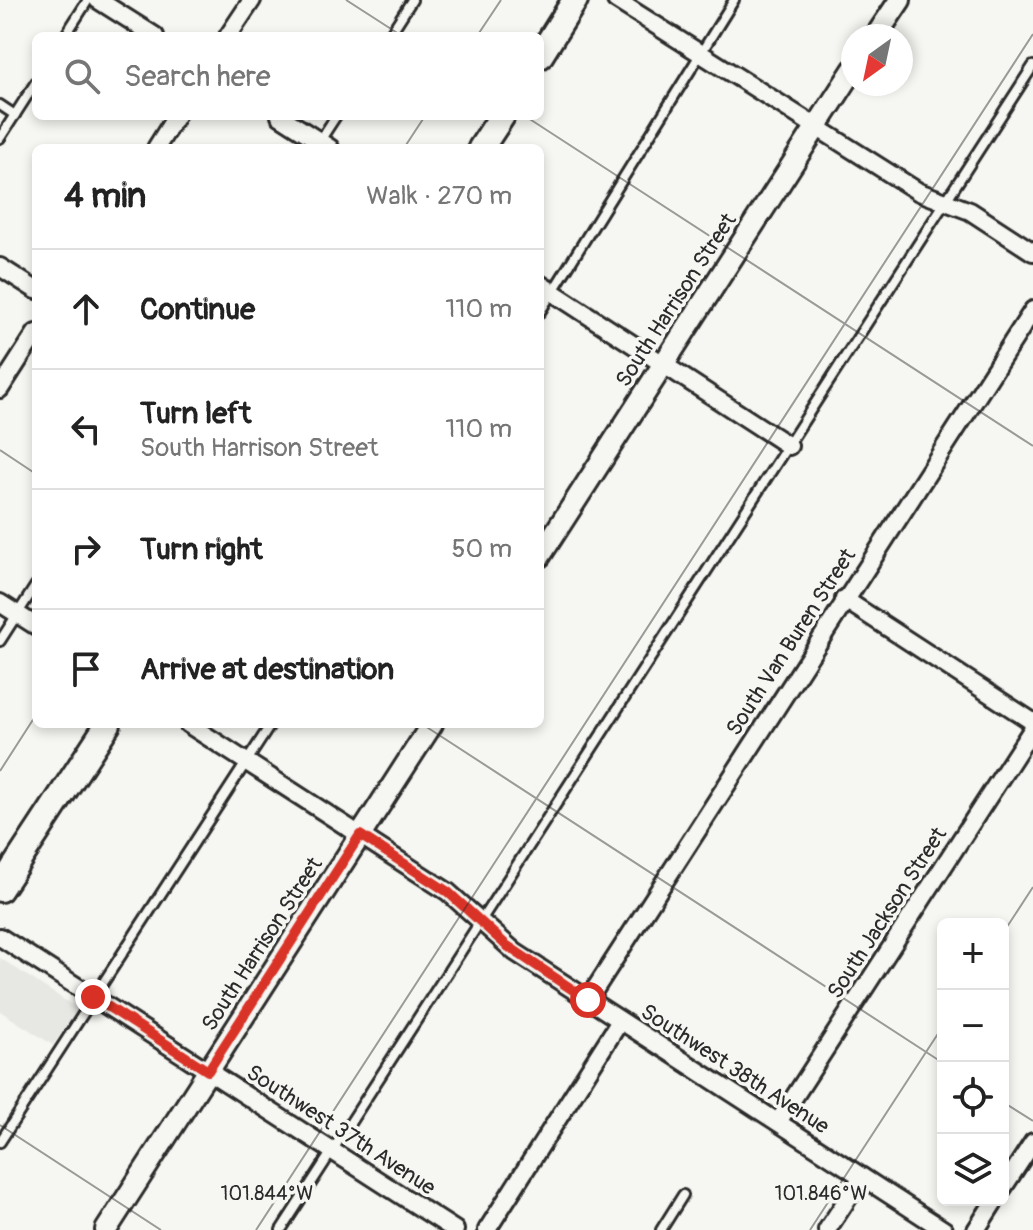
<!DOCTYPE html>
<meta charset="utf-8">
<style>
:root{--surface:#fff;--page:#f2f2f2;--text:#222;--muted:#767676;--line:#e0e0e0}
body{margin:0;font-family:Pangolin,sans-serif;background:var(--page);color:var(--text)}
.controls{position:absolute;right:24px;bottom:24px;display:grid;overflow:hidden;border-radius:12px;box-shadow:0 4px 12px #0003}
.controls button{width:72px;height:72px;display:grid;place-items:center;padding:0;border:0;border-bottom:2px solid var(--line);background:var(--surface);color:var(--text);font:40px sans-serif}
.compass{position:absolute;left:841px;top:24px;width:72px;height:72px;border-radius:50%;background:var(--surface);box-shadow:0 4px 12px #0003;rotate:213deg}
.stop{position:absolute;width:24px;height:24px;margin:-18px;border:6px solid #d93025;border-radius:50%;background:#fff}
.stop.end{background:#d93025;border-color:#fff;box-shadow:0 2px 8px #0008}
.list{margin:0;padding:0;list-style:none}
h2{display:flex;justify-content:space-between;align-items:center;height:104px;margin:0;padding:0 32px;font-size:34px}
h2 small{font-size:26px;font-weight:400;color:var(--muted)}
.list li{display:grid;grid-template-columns:52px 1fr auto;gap:24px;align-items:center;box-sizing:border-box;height:120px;padding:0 32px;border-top:2px solid var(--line)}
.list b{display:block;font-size:30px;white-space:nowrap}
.list p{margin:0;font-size:26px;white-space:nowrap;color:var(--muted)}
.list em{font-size:26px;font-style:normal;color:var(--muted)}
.icon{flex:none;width:44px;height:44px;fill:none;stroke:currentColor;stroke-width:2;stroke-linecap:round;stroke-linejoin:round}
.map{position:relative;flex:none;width:1033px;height:1230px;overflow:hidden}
.search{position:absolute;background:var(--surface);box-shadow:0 4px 12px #0003;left:32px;top:32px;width:512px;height:88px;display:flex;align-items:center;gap:20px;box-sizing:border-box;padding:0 28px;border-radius:12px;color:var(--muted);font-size:30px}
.panel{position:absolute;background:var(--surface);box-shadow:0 4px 12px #0003;left:32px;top:144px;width:512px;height:584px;border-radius:12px}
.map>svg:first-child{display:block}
</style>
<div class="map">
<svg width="1033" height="1230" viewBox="0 0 1033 1230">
<rect width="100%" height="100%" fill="#f6f6f2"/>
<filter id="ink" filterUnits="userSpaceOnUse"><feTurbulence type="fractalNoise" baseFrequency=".0125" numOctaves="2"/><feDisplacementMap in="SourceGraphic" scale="16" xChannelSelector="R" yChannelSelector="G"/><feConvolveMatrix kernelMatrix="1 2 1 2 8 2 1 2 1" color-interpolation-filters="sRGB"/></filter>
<g filter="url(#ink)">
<polygon fill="#e7e7e3" points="0,958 78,1009 53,1045 0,1011"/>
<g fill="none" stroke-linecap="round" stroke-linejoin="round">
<defs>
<g id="service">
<polyline points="65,36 88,0"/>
<polyline points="389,36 412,0"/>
<polyline points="0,105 15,115"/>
<polyline points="0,138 36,82"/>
<polyline points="319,142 336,116"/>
<polyline points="540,312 734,0"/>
<polyline points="0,641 36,585"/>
<polyline points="0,1142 271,724"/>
<polyline points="281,1230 1033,66"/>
<polyline points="661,1230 683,1195"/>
</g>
<g id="minor">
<polyline points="98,0 155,36"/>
<polyline points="616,0 919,192 970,211 1033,252"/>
<polyline points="228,36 252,0"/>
<polyline points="280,116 330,148"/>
<polyline points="156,148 176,116"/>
<polyline points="0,267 36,290"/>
<polyline points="540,284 789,446"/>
<polyline points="0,389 36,333"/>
<polyline points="844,599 1033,722"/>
<polyline points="0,603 36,626"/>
<polyline points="188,724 448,892 515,952 944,1230"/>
<polyline points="0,937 455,1230"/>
<polyline points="588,1000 1033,310"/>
<polyline points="778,1122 1033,728"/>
<polyline points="1003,1188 1033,1142"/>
<polyline points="487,1230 620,1021"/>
<polyline points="827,1230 862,1177"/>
<polyline points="976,1230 995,1200"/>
</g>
<g id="tertiary">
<polyline points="876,36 900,0"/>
<polyline points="540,556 853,70"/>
<polyline points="106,1230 432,724"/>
</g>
<g id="secondary">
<polyline points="540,56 575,0"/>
<polyline points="481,148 502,116"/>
<polyline points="0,889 108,724"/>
</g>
</defs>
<use href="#service" stroke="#2b2b2b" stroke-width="14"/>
<use href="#minor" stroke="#2b2b2b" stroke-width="22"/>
<use href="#tertiary" stroke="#2b2b2b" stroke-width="26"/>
<use href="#secondary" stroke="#2b2b2b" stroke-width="30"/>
<use href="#service" stroke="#f6f6f2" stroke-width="8"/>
<use href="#minor" stroke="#f6f6f2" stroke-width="16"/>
<use href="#tertiary" stroke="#f6f6f2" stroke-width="20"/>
<use href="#secondary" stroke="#f6f6f2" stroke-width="24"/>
</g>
</g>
<g fill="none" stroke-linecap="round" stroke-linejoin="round" filter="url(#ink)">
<polyline stroke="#d93025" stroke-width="10" points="93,997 208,1071 360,835 448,892 506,945 588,1000"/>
</g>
<path fill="none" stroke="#2b2b2b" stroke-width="2" stroke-opacity="0.45" d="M346 0 402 36M477 36 501 0M525 116 1033 446M404 148 425 116M0 450 36 474M422 724 943 1063M0 771 36 715M1003 933 1033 887M1003 1102 1033 1121M0 1125 161 1230M256 1230 1033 34M810 1230 943 1026"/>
<g text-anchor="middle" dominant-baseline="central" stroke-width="7" stroke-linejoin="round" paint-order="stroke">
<g font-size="22" fill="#2b2b2b" stroke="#f6f6f2">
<text transform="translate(676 300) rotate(-57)">South Harrison Street</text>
<text transform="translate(791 642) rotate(-57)">South Van Buren Street</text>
<text transform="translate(887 913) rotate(-57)">South Jackson Street</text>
<text transform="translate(262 944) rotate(-57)">South Harrison Street</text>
<text transform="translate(735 1069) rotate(33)">Southwest 38th Avenue</text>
<text transform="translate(341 1130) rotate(33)">Southwest 37th Avenue</text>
</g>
</g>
<g font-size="20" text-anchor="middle" fill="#2b2b2b" stroke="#f6f6f2" stroke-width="7" stroke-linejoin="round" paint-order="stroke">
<text x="267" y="1200">101.844°W</text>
<text x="821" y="1200">101.846°W</text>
</g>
</svg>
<div class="controls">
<button>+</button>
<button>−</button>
<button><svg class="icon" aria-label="locate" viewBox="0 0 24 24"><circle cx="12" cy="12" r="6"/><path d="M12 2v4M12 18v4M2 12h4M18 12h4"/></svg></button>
<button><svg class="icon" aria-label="layers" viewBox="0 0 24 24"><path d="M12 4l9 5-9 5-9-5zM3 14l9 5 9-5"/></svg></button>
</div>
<svg class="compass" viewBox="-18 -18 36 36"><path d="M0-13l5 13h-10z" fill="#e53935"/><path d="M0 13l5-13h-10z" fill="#767676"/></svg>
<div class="stop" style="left:588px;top:1000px"></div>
<div class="stop end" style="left:93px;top:997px"></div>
<div class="search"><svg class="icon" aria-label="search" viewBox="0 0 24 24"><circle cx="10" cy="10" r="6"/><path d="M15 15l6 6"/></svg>Search here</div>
<section class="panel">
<h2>4 min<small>Walk · 270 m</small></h2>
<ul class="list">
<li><svg class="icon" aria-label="ahead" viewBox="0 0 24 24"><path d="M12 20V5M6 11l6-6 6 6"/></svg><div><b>Continue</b></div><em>110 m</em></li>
<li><svg class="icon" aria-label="left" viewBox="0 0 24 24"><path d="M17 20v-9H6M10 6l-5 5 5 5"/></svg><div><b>Turn left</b><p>South Harrison Street</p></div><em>110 m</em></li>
<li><svg class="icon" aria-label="right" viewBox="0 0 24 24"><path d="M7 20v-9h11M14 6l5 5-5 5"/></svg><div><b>Turn right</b></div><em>50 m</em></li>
<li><svg class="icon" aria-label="arrive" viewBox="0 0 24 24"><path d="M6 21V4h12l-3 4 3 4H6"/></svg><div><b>Arrive at destination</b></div></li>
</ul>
</section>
</div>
